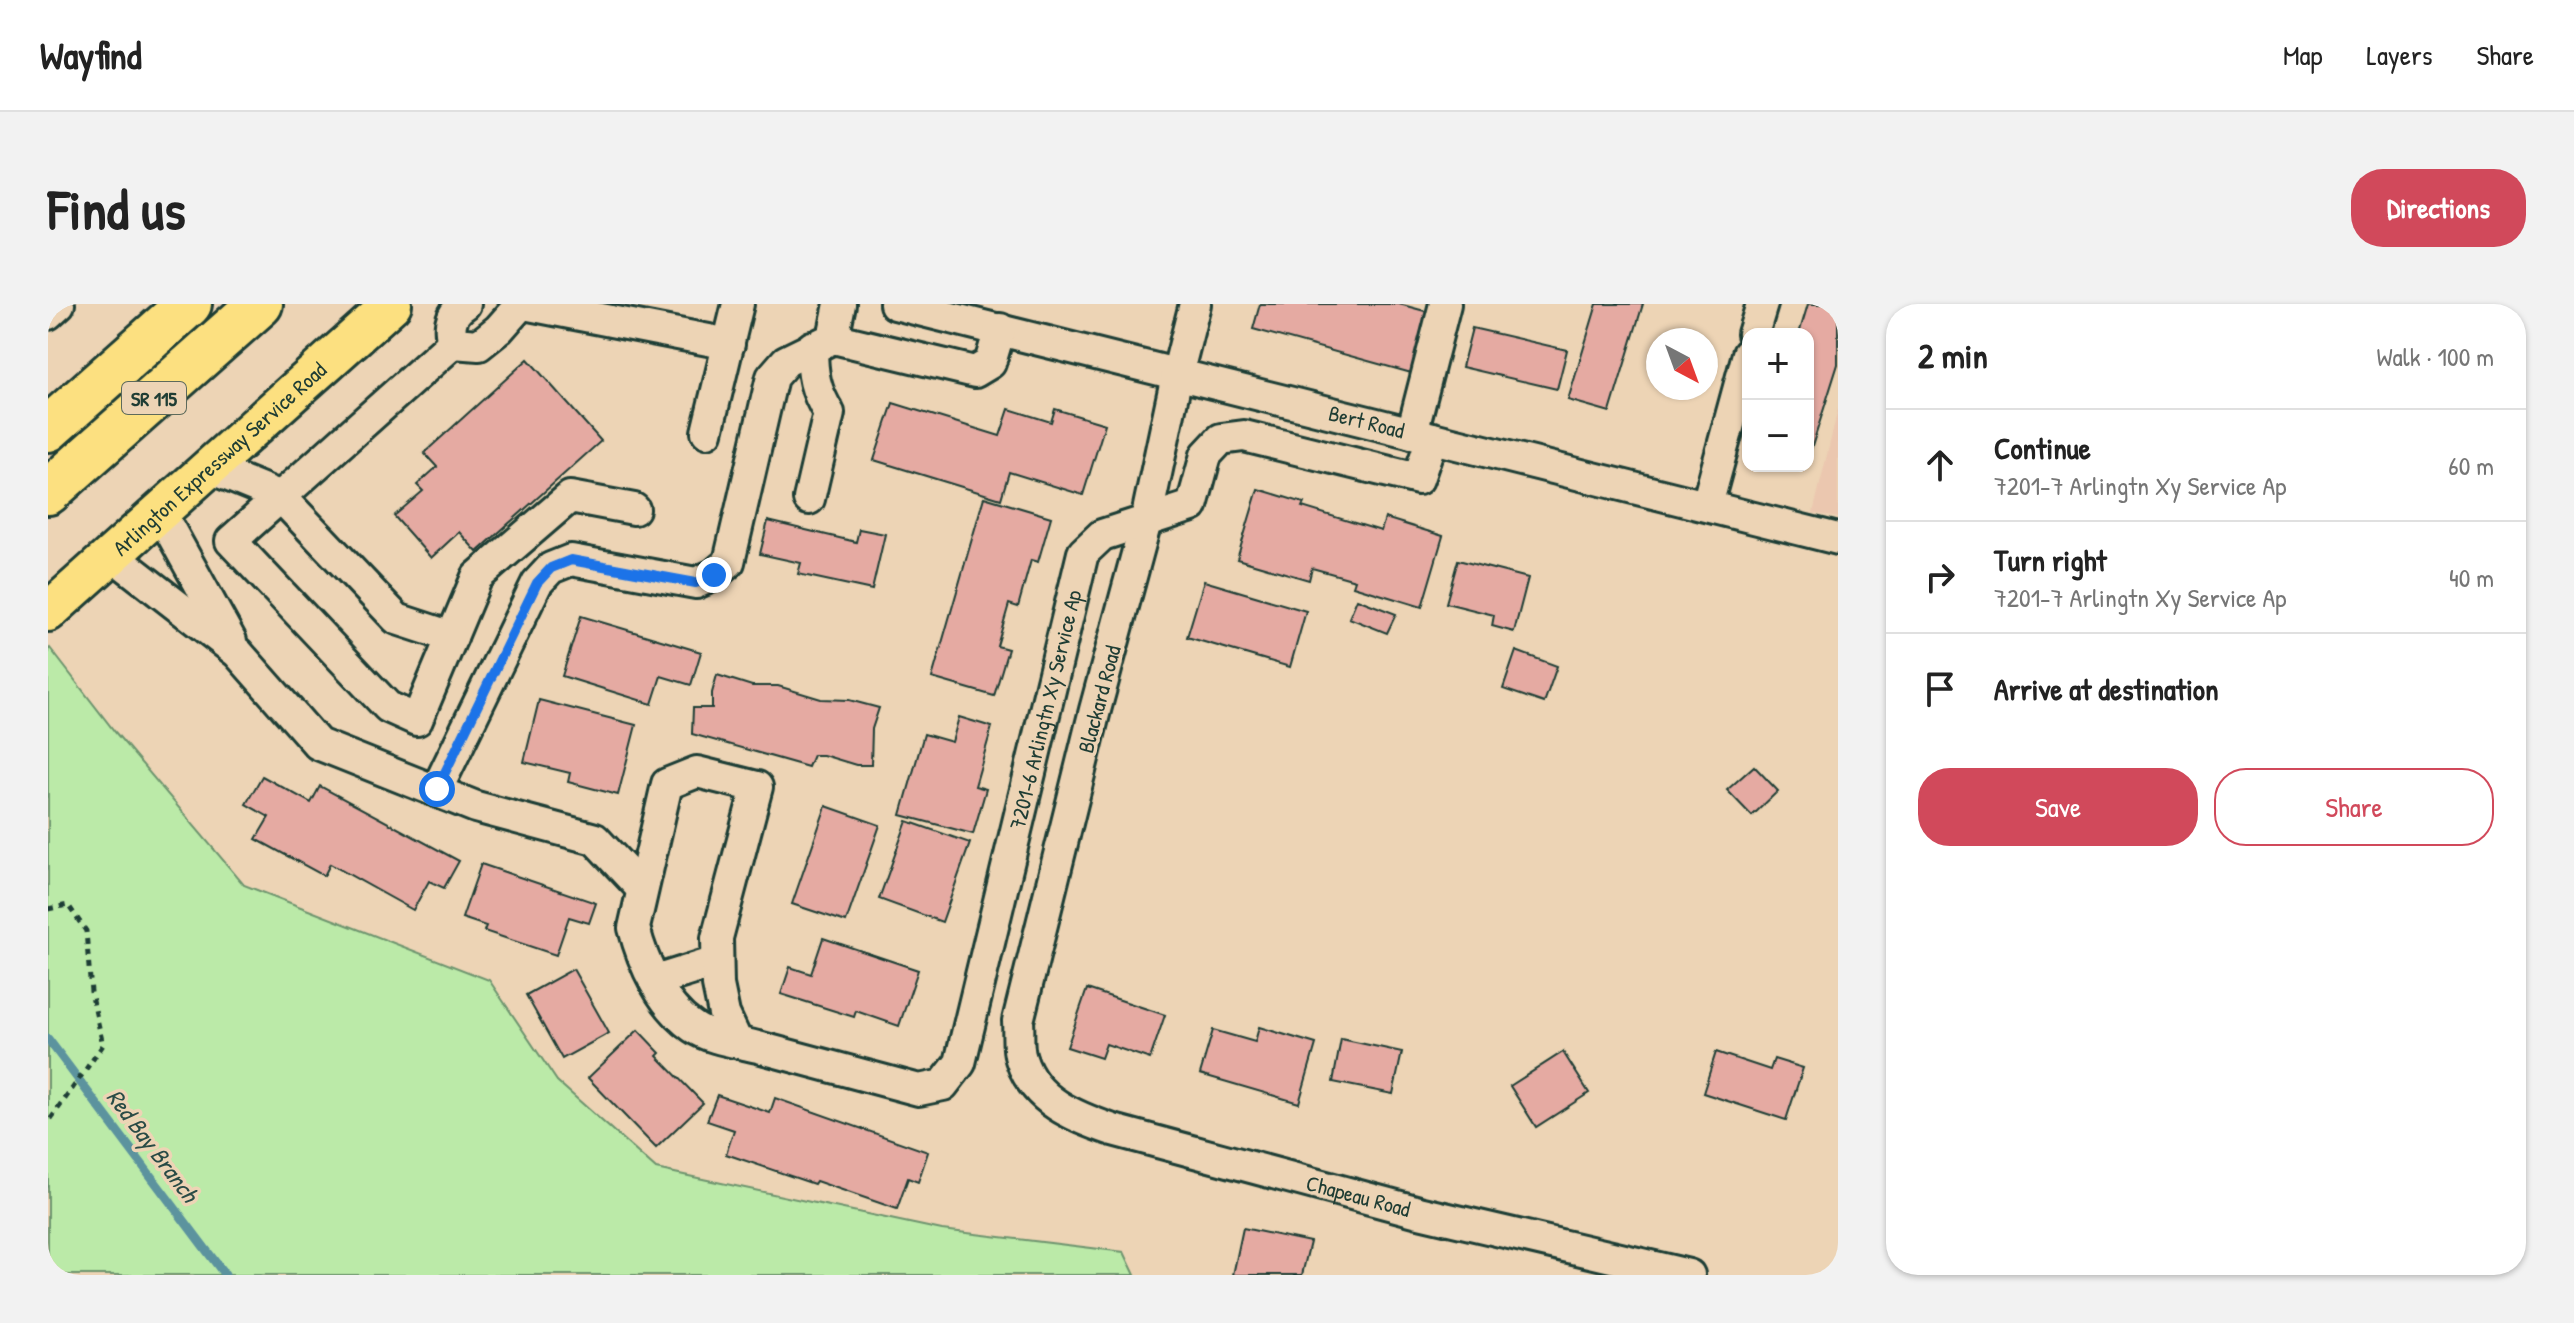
<!DOCTYPE html>
<meta charset="utf-8">
<style>
:root{--surface:#fff;--page:#f2f2f2;--text:#222;--muted:#767676;--line:#e0e0e0;--accent:#d1495b}
body{margin:0;font-family:"Patrick Hand",sans-serif;background:var(--page);color:var(--text)}
.controls{position:absolute;right:24px;top:24px;display:grid;overflow:hidden;border-radius:16px;box-shadow:0 2px 6px #0004}
.controls button{width:72px;height:72px;display:grid;place-items:center;padding:0;border:0;border-bottom:2px solid var(--line);background:var(--surface);color:var(--text);font:40px sans-serif}
.compass{position:absolute;left:1598px;top:24px;width:72px;height:72px;border-radius:50%;background:var(--surface);box-shadow:0 2px 6px #0004;rotate:139deg}
.stop{position:absolute;width:24px;height:24px;margin:-18px;border:6px solid #1a73e8;border-radius:50%;background:#fff}
.stop.end{background:#1a73e8;border-color:#fff;box-shadow:0 2px 8px #0008}
.list{margin:0;padding:0;list-style:none}
h2{display:flex;justify-content:space-between;align-items:center;height:104px;margin:0;padding:0 32px;font-size:34px}
h2 small{font-size:26px;font-weight:400;color:var(--muted)}
.list li{display:grid;grid-template-columns:52px 1fr auto;gap:24px;align-items:center;box-sizing:border-box;height:112px;padding:0 32px;border-top:2px solid var(--line)}
.list b{display:block;font-size:30px;white-space:nowrap}
.list p{margin:0;font-size:26px;white-space:nowrap;color:var(--muted)}
.list em{font-size:26px;font-style:normal;color:var(--muted)}
.actions{display:flex;gap:16px;padding:24px 32px}
.actions a{flex:1;padding:18px 0;border:2px solid var(--accent);border-radius:32px;text-align:center;font-size:28px;color:var(--accent)}
.actions .main{background:var(--accent);color:#fff}
.icon{flex:none;width:44px;height:44px;fill:none;stroke:currentColor;stroke-width:2;stroke-linecap:round;stroke-linejoin:round}
.map{position:relative;flex:none;width:1790px;height:971px;overflow:hidden;border-radius:32px}
header{display:flex;align-items:center;gap:48px;box-sizing:border-box;height:112px;padding:0 40px;background:var(--surface);border-bottom:2px solid var(--line)}
header strong{font-size:38px}
nav{display:flex;gap:44px;margin-inline-start:auto;font-size:28px}
.intro{display:flex;align-items:center;justify-content:space-between;box-sizing:border-box;height:192px;padding:0 48px}
h1{margin:0;font-size:56px}
.button{padding:20px 36px;border-radius:32px;background:var(--accent);color:#fff;font-size:28px;font-weight:700}
main{display:flex;gap:48px;padding:0 48px}
aside{flex:1;background:var(--surface);border-radius:32px;box-shadow:0 2px 6px #0004}
.map>svg:first-child{display:block}
</style>
<header>
<strong>Wayfind</strong>
<nav><a>Map</a><a>Layers</a><a>Share</a></nav>
</header>
<div class="intro"><h1>Find us</h1><a class="button">Directions</a></div>
<main>
<div class="map">
<svg width="1790" height="971" viewBox="0 0 1790 971">
<rect width="100%" height="100%" fill="#edd4b5"/>
<filter id="ink" filterUnits="userSpaceOnUse"><feTurbulence type="fractalNoise" baseFrequency=".0125" numOctaves="2"/><feDisplacementMap in="SourceGraphic" scale="16" xChannelSelector="R" yChannelSelector="G"/><feConvolveMatrix kernelMatrix="1 2 1 2 8 2 1 2 1" color-interpolation-filters="sRGB"/></filter>
<g filter="url(#ink)">
<polygon fill="#ebc7af" points="1790,105 1790,214 1765,209"/>
<polygon fill="#bbeaa8" stroke="#6d946e" stroke-width="2" points="2,344 67,428 196,581 441,676 509,777 608,865 894,926 1076,948 1087,971 0,971 0,346"/>
<g fill="none" stroke-linecap="round" stroke-linejoin="round">
<polyline stroke="#5b939e" stroke-width="9" points="0,735 177,971"/>
</g>
<g fill="#e5aaa2" stroke="#1f3d34" stroke-width="2">
<polygon points="1212,0 1351,0 1384,9 1367,70 1205,25"/>
<polygon points="1549,0 1595,0 1562,108 1520,96"/>
<polygon points="1760,0 1790,0 1790,60 1760,155 1760,30 1751,30"/>
<polygon points="1424,24 1519,46 1509,85 1414,63"/>
<polygon points="480,55 553,137 429,248 411,228 383,254 346,212 375,187 369,181 389,163 376,149"/>
<polygon points="845,99 952,132 961,105 1003,118 1007,105 1057,120 1035,191 961,168 953,195 826,156"/>
<polygon points="1210,185 1256,199 1254,203 1333,227 1337,214 1395,232 1374,303 1305,282 1307,276 1264,264 1261,276 1189,255"/>
<polygon points="936,193 1003,213 990,258 983,256 970,303 961,300 949,342 960,345 946,392 884,374"/>
<polygon points="720,217 808,238 811,225 837,230 824,286 750,270 753,259 712,250"/>
<polygon points="1410,256 1480,274 1466,328 1444,322 1446,311 1398,299"/>
<polygon points="1156,277 1258,307 1242,363 1139,333"/>
<polygon points="1309,295 1348,310 1339,329 1301,314"/>
<polygon points="533,312 653,348 643,381 613,372 604,400 514,372"/>
<polygon points="1468,347 1509,362 1496,399 1455,385"/>
<polygon points="669,371 704,382 730,382 773,395 801,396 831,404 824,425 823,461 808,461 775,451 765,451 760,463 644,430 645,404 664,404 664,389"/>
<polygon points="491,396 588,421 570,491 520,478 522,469 476,458"/>
<polygon points="911,413 944,423 927,482 938,485 925,530 853,511 876,430 904,438"/>
<polygon points="1706,462 1730,487 1704,512 1679,486"/>
<polygon points="214,472 263,499 272,482 411,557 396,584 381,577 365,606 282,560 276,572 208,535 221,513 198,500"/>
<polygon points="778,502 832,521 798,618 744,600"/>
<polygon points="859,517 922,539 894,618 831,595"/>
<polygon points="433,560 548,599 541,619 521,613 508,651 436,627 438,622 414,614"/>
<polygon points="775,634 870,666 851,722 808,707 806,713 733,690 742,663 763,670"/>
<polygon points="525,665 561,729 514,755 478,691"/>
<polygon points="1039,685 1117,711 1102,755 1058,740 1053,754 1019,743"/>
<polygon points="1211,723 1268,740 1251,799 1152,770 1165,726 1207,738"/>
<polygon points="590,726 612,749 609,752 655,799 608,844 540,774"/>
<polygon points="1293,735 1354,748 1345,790 1285,778"/>
<polygon points="1515,748 1541,789 1488,823 1462,782"/>
<polygon points="1668,748 1722,766 1726,755 1755,764 1738,816 1655,789"/>
<polygon points="669,791 722,809 727,794 880,848 870,878 860,874 849,905 768,877 766,880 678,850 686,826 659,817"/>
<polygon points="1195,924 1262,938 1254,971 1185,971"/>
</g>
<g fill="none" stroke-linecap="round" stroke-linejoin="round">
<defs>
<g id="minor">
<path d="M417 0C402 10 400 22 405 39L431 41 451 25 473 0"/>
<polyline points="476,0 681,40"/>
<path id="s1" d="M847 0 1790 235"/>
<path id="s2" d="M1147 0 1129 71 1098 217 1047 406 970 717C971 729 969 744 973 755 986 797 1027 813 1065 826L1371 908 1641 971"/>
<polyline points="0,10 11,0"/>
<polyline points="1705,30 1714,0"/>
<polyline points="785,34 792,0"/>
<polyline points="405,39 183,237 340,403 369,416 429,273 522,193 586,205"/>
<polyline points="659,128 690,0"/>
<polyline points="1364,129 1397,0"/>
<polyline points="162,164 233,193 349,315 404,333"/>
<path d="M761 195 781 109C767 87 764 70 764 43"/>
<polyline points="1659,201 1700,50"/>
<polyline points="112,208 183,337"/>
<polyline points="64,251 190,349 270,440 428,503 547,535 594,585"/>
<polyline points="389,485 489,279 503,264 523,256 648,279 666,271 681,258 724,73 738,57 785,34 927,68 942,59 952,25"/>
<polyline points="607,677 668,658"/>
<path id="s3" d="M689 738 676 710 670 681 669 634 709 483 649 468 619 480 586 624C595 659 614 702 645 723 662 735 690 738 710 743 764 757 817 772 871 786L895 781 912 759 1035 249 1054 231 1144 202 1158 151 1173 135 1196 132 1370 175 1384 134"/>
</g>
<g id="major">
<path id="s4" d="M0 308 344 0"/>
</g>
<g id="highway">
<polyline points="0,125 141,0"/>
<polyline points="0,188 212,0"/>
</g>
</defs>
<use href="#minor" stroke="#1f3d34" stroke-width="36"/>
<use href="#major" stroke="#1f3d34" stroke-width="44"/>
<use href="#highway" stroke="#1f3d34" stroke-width="50"/>
<polyline stroke="#1f3d34" stroke-width="5" stroke-dasharray="6 6" stroke-linecap="butt" points="0,605 20,601 38,627 43,688 55,741 0,819"/>
<use href="#minor" stroke="#edd4b5" stroke-width="30"/>
<use href="#major" stroke="#fce080" stroke-width="38"/>
<use href="#highway" stroke="#fce080" stroke-width="44"/>
</g>
</g>
<g fill="none" stroke-linecap="round" stroke-linejoin="round" filter="url(#ink)">
<polyline stroke="#1a73e8" stroke-width="10" points="389,485 489,279 503,264 523,256 648,279 666,271"/>
</g>
<g text-anchor="middle" dominant-baseline="central" stroke-width="7" stroke-linejoin="round" paint-order="stroke">
<rect fill="#edd4b5" stroke="#5d6a5b" stroke-width="2" x="74" y="78" width="64" height="32" rx="6"/>
<g font-size="20" font-weight="bold" fill="#1f3d34">
<text x="106" y="94">SR 115</text>
</g>
<g font-size="22" fill="#1f3d34" stroke="#edd4b5">
<text stroke="none"><textPath href="#s1" startOffset="486">Bert Road</textPath></text>
<text stroke="none"><textPath href="#s4" startOffset="230">Arlington Expressway Service Road</textPath></text>
<text transform="translate(1051 395) rotate(-75)">Blackard Road</text>
<text stroke="none"><textPath href="#s3" startOffset="1274">7201-6 Arlingtn Xy Service Ap</textPath></text>
<text stroke="none"><textPath href="#s2" startOffset="1152">Chapeau Road</textPath></text>
</g>
<g font-size="24" font-style="italic" fill="#294b46" stroke="#edd4b5">
<text transform="translate(105 841) rotate(53)">Red Bay Branch</text>
</g>
</g>
</svg>
<div class="controls">
<button>+</button>
<button>−</button>
</div>
<svg class="compass" viewBox="-18 -18 36 36"><path d="M0-13l5 13h-10z" fill="#e53935"/><path d="M0 13l5-13h-10z" fill="#767676"/></svg>
<div class="stop" style="left:389px;top:485px"></div>
<div class="stop end" style="left:666px;top:271px"></div>
</div>
<aside>
<h2>2 min<small>Walk · 100 m</small></h2>
<ul class="list">
<li><svg class="icon" aria-label="ahead" viewBox="0 0 24 24"><path d="M12 20V5M6 11l6-6 6 6"/></svg><div><b>Continue</b><p>7201-7 Arlingtn Xy Service Ap</p></div><em>60 m</em></li>
<li><svg class="icon" aria-label="right" viewBox="0 0 24 24"><path d="M7 20v-9h11M14 6l5 5-5 5"/></svg><div><b>Turn right</b><p>7201-7 Arlingtn Xy Service Ap</p></div><em>40 m</em></li>
<li><svg class="icon" aria-label="arrive" viewBox="0 0 24 24"><path d="M6 21V4h12l-3 4 3 4H6"/></svg><div><b>Arrive at destination</b></div></li>
</ul>
<div class="actions"><a class="main">Save</a><a>Share</a></div>
</aside>
</main>
